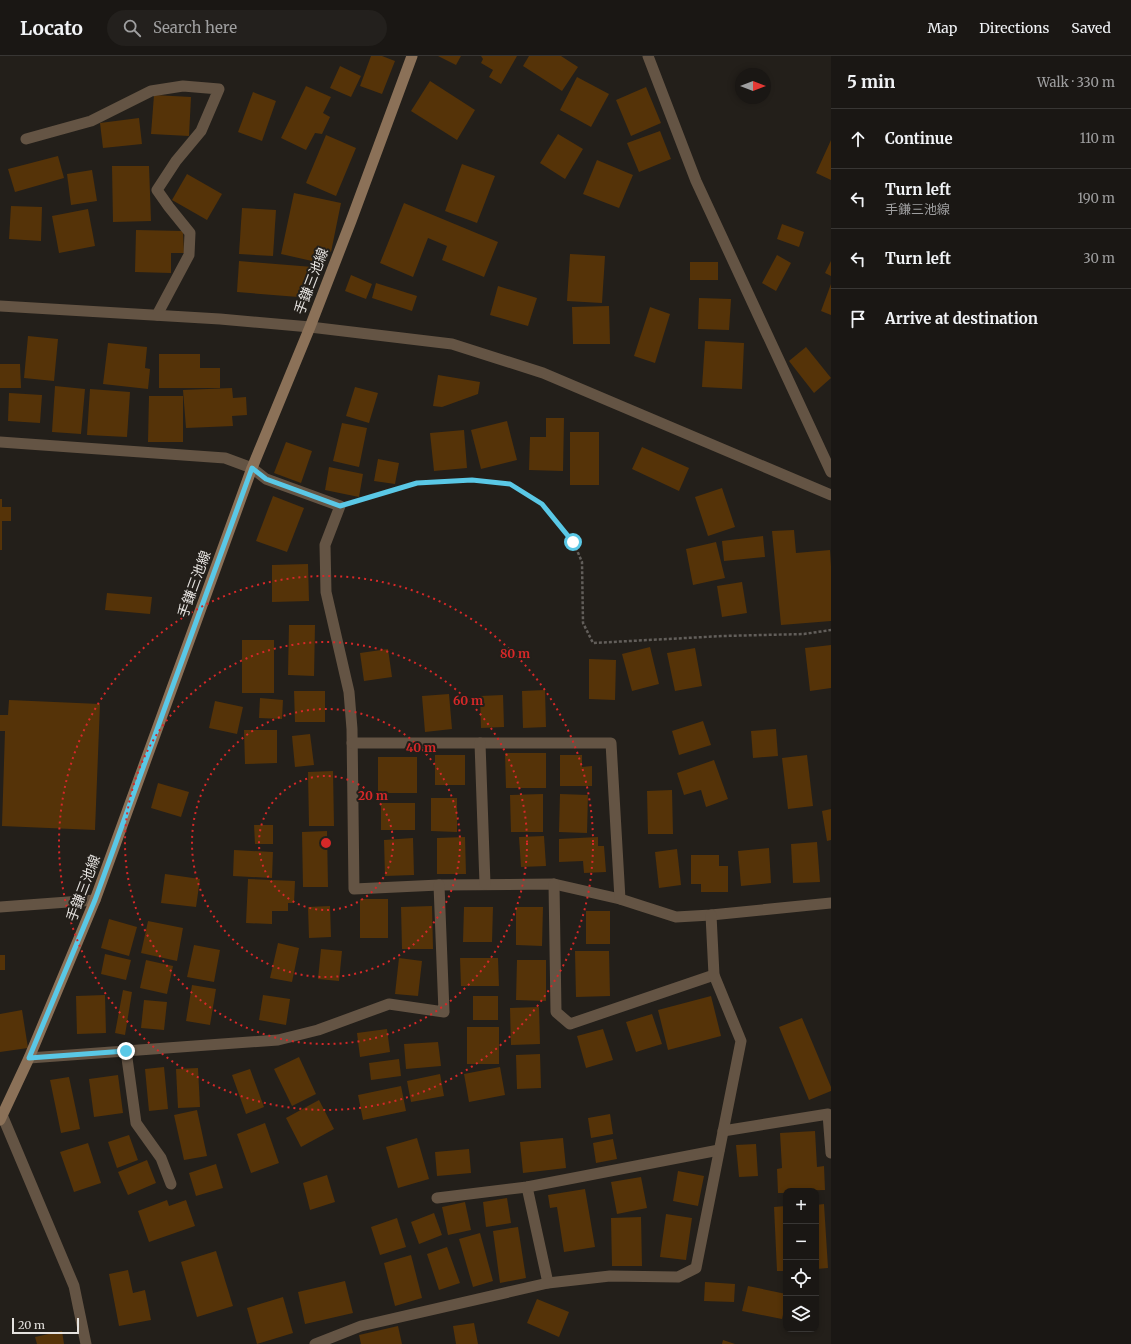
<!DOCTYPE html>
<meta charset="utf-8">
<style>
:root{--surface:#1a1714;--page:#23201d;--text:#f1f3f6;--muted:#9f9fa0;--line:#383634}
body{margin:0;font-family:Merriweather,"Noto Sans JP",serif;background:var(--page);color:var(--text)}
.controls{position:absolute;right:12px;bottom:12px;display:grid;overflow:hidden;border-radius:8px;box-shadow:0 2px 6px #0003}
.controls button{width:36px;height:36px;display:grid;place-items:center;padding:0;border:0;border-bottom:1px solid var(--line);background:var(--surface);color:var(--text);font:20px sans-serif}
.compass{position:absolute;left:735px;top:12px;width:36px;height:36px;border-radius:50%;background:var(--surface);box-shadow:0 2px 6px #0003;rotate:90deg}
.scale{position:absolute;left:12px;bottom:10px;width:67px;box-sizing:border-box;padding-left:4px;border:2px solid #e5e2df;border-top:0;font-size:11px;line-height:14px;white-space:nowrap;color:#e5e2df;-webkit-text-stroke:3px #231f1a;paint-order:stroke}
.stop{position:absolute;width:12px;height:12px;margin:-9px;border:3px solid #5ac8e6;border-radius:50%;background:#fff}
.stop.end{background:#5ac8e6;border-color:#fff;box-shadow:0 1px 4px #0008}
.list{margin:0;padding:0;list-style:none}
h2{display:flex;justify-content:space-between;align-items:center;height:52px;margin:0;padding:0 16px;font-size:17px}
h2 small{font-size:13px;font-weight:400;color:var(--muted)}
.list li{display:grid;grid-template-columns:26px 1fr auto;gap:12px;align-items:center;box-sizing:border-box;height:60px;padding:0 16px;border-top:1px solid var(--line)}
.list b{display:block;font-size:15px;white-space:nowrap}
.list p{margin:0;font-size:13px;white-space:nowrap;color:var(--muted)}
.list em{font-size:13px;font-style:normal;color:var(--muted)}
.icon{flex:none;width:22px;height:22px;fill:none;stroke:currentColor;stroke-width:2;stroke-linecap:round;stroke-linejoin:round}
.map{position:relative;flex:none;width:831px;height:1288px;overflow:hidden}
header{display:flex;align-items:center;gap:24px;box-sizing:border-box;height:56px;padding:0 20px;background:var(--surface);border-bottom:1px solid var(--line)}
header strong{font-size:19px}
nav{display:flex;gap:22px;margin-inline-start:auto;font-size:14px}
.search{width:280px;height:36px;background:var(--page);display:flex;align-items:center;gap:10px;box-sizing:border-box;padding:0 14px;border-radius:22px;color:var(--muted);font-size:15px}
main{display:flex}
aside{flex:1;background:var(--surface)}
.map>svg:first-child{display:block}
</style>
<header>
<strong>Locato</strong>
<div class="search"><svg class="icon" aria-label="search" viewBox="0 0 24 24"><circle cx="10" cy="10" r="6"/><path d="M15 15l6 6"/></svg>Search here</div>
<nav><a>Map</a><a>Directions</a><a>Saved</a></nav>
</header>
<main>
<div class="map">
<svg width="831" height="1288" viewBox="0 0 831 1288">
<rect width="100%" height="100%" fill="#231f1a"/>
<g fill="#553308">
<polygon points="371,0 382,0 395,5 382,38 360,30"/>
<polygon points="438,0 461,0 456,9"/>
<polygon points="481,0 517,0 501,28 489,21 493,14 481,7 483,3"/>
<polygon points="529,0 561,0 578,11 562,35 523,10"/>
<polygon points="340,10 361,20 351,41 330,32"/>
<polygon points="577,21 609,38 591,71 560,54"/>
<polygon points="430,25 475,54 457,84 411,55"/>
<polygon points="306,30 331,41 323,57 330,61 322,78 315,77 306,94 281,82"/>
<polygon points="646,31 661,67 631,80 616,44"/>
<polygon points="253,36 276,45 262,85 238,76"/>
<polygon points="154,39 191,41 189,80 151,78"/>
<polygon points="139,62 142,88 103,92 100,67"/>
<polygon points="660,75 671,103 639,116 627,87"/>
<polygon points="558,78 583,93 565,123 540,107"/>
<polygon points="326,79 356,92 336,140 306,127"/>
<polygon points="831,84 831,124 816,117"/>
<polygon points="58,100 64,122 15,136 8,113"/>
<polygon points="597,104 633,119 619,152 583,138"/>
<polygon points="462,108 495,120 477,167 445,155"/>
<polygon points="112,110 149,110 151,165 113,166"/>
<polygon points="92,114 97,145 71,149 67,118"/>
<polygon points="187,118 222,138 207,164 172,144"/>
<polygon points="294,137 341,147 331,196 315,192 312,205 281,198"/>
<polygon points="404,147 498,186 484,221 442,204 447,190 428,182 413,221 380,207"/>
<polygon points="11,150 42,151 41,185 9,183"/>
<polygon points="242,152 276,154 273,200 239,198"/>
<polygon points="88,153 95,190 59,197 52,160"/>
<polygon points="782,168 804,176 799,191 777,183"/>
<polygon points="136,174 183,175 184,197 171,197 171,217 135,216"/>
<polygon points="570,198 605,200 602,247 567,245"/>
<polygon points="777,199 791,207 776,235 762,227"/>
<polygon points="239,205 313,211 311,242 237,236"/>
<polygon points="831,205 831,220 825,217"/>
<rect x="690" y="206" width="28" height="18"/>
<polygon points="351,219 372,228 366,243 345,235"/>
<polygon points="376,227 417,240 412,255 372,242"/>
<polygon points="831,228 831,259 821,255"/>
<polygon points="498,230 537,242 528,270 490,259"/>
<polygon points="699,242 731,243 729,274 698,273"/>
<polygon points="609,250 610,288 573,288 572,251"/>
<polygon points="650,251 670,258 655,307 634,300"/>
<polygon points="28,280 58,283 54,325 24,322"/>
<polygon points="705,285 744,287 742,333 702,331"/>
<polygon points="108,287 147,291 145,312 150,313 148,333 103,328"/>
<polygon points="806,291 831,322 814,337 789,305"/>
<polygon points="159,298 200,298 200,312 220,312 220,332 159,332"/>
<polygon points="0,308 20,308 21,332 0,332"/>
<polygon points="438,319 480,326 478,338 442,351 433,350"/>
<polygon points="55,330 85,333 81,378 52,376"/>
<polygon points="355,331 378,337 369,367 346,360"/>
<polygon points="232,332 233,342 246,341 247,359 232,360 233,370 186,372 183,334"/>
<polygon points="90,333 130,336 127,381 87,379"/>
<polygon points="9,337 42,339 40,367 8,365"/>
<polygon points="149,340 183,340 183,386 148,386"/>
<polygon points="546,362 564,362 563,415 529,414 530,381 546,381"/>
<polygon points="507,365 517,404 481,413 471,374"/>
<polygon points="342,367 367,372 359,411 333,405"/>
<polygon points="464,374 467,412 434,415 430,377"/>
<rect x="570" y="376" width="29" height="53"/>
<polygon points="286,386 312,395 301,427 274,417"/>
<polygon points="642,391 689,412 679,435 632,413"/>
<polygon points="378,403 399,407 395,428 374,425"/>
<polygon points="329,411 363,418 359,441 325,434"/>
<polygon points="722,432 735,471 708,480 695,441"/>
<polygon points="273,440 304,452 287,496 256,485"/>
<polygon points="0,443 2,443 2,451 11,451 11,465 2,465 2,494 0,494"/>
<polygon points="794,474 796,497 830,494 831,510 831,565 781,569 772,475"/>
<polygon points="763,480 765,501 724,505 722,485"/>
<polygon points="716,486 725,522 693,529 686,493"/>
<polygon points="308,508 309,545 272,546 272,509"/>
<polygon points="742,526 747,557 722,561 717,530"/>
<polygon points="107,537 152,541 150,558 105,554"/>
<polygon points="289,569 315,569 314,620 288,619"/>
<rect x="242" y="584" width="32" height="53"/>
<polygon points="831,589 831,632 810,635 805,592"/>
<polygon points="650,591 659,628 632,635 622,598"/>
<polygon points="695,592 702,630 675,635 667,597"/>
<polygon points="388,593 392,621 364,625 360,597"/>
<polygon points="589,603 616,604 615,644 589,643"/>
<polygon points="545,634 546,671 523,672 522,635"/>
<polygon points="294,635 325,635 325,666 295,666"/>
<polygon points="449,638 452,673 425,676 422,640"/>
<polygon points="503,639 504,671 481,672 480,640"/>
<polygon points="260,642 283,644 282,663 259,662"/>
<polygon points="9,644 100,648 95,774 2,770 5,675 0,675 0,659 8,659"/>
<polygon points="215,645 243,651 237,678 209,672"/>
<polygon points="703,665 711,689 679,699 672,675"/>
<polygon points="776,673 778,700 753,702 751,675"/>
<polygon points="244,674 277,674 277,707 245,708"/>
<polygon points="310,678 314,709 295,711 292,680"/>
<polygon points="505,697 546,697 546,732 506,732"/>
<rect x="435" y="699" width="30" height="30"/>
<polygon points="560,699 582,699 582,711 592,710 592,730 560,730"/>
<polygon points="807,699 813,750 788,753 782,702"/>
<rect x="378" y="701" width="39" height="36"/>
<polygon points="714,704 728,743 706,751 701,734 684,739 677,717"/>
<polygon points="333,715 334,770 309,770 308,716"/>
<polygon points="158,727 189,736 181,761 151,752"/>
<polygon points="672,734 673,778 648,778 647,735"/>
<polygon points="543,738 543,776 511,776 510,739"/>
<polygon points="560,738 588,739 587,777 559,776"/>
<polygon points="431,742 457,742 457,776 431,775"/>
<rect x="381" y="747" width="34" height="27"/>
<polygon points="831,753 831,784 827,785 822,755"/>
<polygon points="254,769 273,769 273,788 255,788"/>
<polygon points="327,775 328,831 303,831 302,776"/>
<polygon points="544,780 546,810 521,811 519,781"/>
<polygon points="465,781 466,818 437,818 437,782"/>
<polygon points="598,781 598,790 604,790 606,816 584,817 583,805 559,806 559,783"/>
<polygon points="413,782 414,819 385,820 384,784"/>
<polygon points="817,786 820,826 793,827 791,788"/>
<polygon points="769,792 771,827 741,830 738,795"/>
<polygon points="677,793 681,829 659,832 655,796"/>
<polygon points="234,794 273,796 272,822 233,820"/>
<polygon points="691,799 719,799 719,810 728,810 728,836 701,836 701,828 691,828"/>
<polygon points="165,818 200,823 196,851 161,847"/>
<polygon points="248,823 295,825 294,847 288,847 288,855 272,855 272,868 246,867"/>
<rect x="360" y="843" width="28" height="39"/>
<polygon points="330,850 331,881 309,882 308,851"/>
<polygon points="432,850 433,893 402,893 401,851"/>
<polygon points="464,851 493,851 492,886 463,886"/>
<polygon points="516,851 543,851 542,890 516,889"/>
<rect x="586" y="855" width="24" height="33"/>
<polygon points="109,863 137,871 129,900 101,892"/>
<polygon points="148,865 183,872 177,905 141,897"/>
<polygon points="278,887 299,892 292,926 270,922"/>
<polygon points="194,889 220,894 214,926 187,921"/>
<polygon points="321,893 342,895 339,925 318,923"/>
<polygon points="575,895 609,895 610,940 576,941"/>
<polygon points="105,898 131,904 126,924 101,918"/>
<rect x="0" y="899" width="5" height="15"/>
<polygon points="399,902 422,905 418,940 395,938"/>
<polygon points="460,902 498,902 499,930 461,930"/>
<polygon points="146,904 173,910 167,938 140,932"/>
<polygon points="517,904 546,904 546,945 516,944"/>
<polygon points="192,929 216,933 210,969 186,965"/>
<polygon points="123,934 132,936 125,979 115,977"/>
<polygon points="105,939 106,977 77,978 76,940"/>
<polygon points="263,939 290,943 286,969 259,964"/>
<rect x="473" y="940" width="25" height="24"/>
<polygon points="711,940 721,980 668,994 658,954"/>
<polygon points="144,944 167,946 164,974 141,972"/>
<polygon points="539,951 540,988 511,989 510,952"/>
<polygon points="22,954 28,992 0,996 0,958"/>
<polygon points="652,958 662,988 636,996 626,966"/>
<polygon points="802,962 831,1031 831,1035 809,1044 779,971"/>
<rect x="467" y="971" width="32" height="37"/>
<polygon points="387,973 390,996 360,1001 357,977"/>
<polygon points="603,973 613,1004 586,1012 577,980"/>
<polygon points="438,986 441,1010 406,1013 404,988"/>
<polygon points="540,998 541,1032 517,1033 516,999"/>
<polygon points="299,1001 316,1038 292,1050 274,1013"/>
<polygon points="399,1003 401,1020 371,1024 369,1007"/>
<polygon points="164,1011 168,1053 149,1055 145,1013"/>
<polygon points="500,1011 505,1039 469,1046 464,1018"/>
<polygon points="198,1012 200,1051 178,1052 176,1013"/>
<polygon points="250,1013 264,1051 246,1058 232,1019"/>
<polygon points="440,1018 444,1040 411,1046 407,1025"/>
<polygon points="118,1019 123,1057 94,1061 89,1023"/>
<polygon points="69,1021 80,1073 61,1077 50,1024"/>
<polygon points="401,1030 406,1055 363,1064 358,1039"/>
<polygon points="319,1044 334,1073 301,1091 286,1062"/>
<polygon points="197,1054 207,1100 184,1104 174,1059"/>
<polygon points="610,1058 613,1078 591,1082 588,1062"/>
<polygon points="265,1067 279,1107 251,1117 237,1078"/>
<polygon points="815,1075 817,1111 824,1110 825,1134 786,1135 786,1137 778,1137 777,1113 782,1112 780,1077"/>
<polygon points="129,1079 138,1104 117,1112 108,1086"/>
<polygon points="417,1082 429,1123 398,1132 386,1091"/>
<polygon points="563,1082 566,1112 523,1117 520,1086"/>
<polygon points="613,1083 617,1103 596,1107 593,1087"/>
<polygon points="88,1087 101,1127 74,1136 60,1096"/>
<polygon points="756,1088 758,1120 739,1121 736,1089"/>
<polygon points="469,1093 471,1117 437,1120 435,1096"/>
<polygon points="147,1104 156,1127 128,1139 118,1116"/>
<polygon points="216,1108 223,1132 196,1140 189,1117"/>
<polygon points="678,1115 704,1120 698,1150 673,1145"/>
<polygon points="327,1119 335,1146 310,1154 303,1127"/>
<polygon points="641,1121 647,1152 617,1158 611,1126"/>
<polygon points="585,1133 595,1191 564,1196 557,1151 550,1152 548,1139"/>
<polygon points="507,1142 511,1167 486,1171 483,1146"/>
<polygon points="167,1144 169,1150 186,1144 195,1170 149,1186 138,1155"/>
<polygon points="465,1146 471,1174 448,1179 442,1151"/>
<polygon points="824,1148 828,1212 816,1213 816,1149"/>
<polygon points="786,1150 786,1215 777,1215 774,1151"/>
<polygon points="434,1157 442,1179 419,1188 411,1166"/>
<polygon points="666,1158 692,1162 686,1204 660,1201"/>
<polygon points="641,1161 642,1210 612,1210 611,1162"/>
<polygon points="397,1162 406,1191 380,1199 371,1171"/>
<polygon points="518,1171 526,1222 500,1227 493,1175"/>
<polygon points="480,1177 493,1225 473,1231 459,1183"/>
<polygon points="447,1191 460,1227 439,1234 427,1198"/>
<polygon points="216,1195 233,1250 197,1261 181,1206"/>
<polygon points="411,1199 422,1242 395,1250 384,1207"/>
<polygon points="128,1214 133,1237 145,1234 151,1264 119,1270 109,1218"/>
<polygon points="345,1225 353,1257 305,1268 298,1236"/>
<polygon points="705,1226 735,1228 734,1246 704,1245"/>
<polygon points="748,1230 786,1238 786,1246 782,1263 742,1255"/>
<polygon points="283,1241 293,1277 257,1288 247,1252"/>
<polygon points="537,1243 569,1256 559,1281 527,1267"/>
<polygon points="474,1267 478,1288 456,1288 453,1270"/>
<polygon points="398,1270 402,1288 361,1288 359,1279"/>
<polygon points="62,1275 64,1288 37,1288 35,1281"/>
<polygon points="723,1284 735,1288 722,1288"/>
</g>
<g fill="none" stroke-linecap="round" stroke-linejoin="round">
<polyline stroke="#625e5a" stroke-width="2.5" stroke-dasharray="3 2" stroke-linecap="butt" points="356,445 417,427 473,424 510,428 542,448 573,485 582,506 583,567 593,587 723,580 804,578 831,574"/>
<g stroke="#645444" stroke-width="11">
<polyline points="648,0 696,125 831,416"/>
<polyline points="26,83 91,65 151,35 183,30 219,33 201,75 176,105 157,134 169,151 190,177 189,199 157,259"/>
<polyline points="0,386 225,402 252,412 266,423 340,450 325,489 326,536 349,636 352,673 354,833 439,829 554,828 620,843 676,861 711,859 831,847"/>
<polyline points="352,687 611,687 620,843"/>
<polyline points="480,687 485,828"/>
<polyline points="554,828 556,956 570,968 714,919"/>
<polyline points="0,851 95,844"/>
<polyline points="126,995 136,1067 161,1102 171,1128"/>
<polyline points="29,1002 278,984 318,974 389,948 444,956 439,829"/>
<polyline points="0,1059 2,1059 74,1230 86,1288"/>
<polyline points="723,1075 828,1058 831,1097"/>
<polyline points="527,1131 548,1227"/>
<polyline points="437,1142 527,1131 719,1094"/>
<polyline points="315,1288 361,1270 548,1227 610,1220 678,1221 696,1212 741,985 714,919 711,859"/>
</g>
<polyline stroke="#645444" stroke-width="11" points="0,250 220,263 310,271 452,288 543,317 831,439"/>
<polyline stroke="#8b7158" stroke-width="11" points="0,1064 29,1002 95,844 252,412 310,271 351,165 412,0"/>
</g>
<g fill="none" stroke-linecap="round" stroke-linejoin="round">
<polyline stroke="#5ac8e6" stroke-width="5" points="126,995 29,1002 95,844 252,412 266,423 340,450 417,427 472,424 510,428 542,448 573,486"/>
</g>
<g fill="none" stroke="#d62828" stroke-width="2" stroke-dasharray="2 4">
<circle cx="326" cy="787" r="67"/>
<circle cx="326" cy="787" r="134"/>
<circle cx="326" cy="787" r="201"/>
<circle cx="326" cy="787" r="267"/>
</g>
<g text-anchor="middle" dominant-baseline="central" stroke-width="4" stroke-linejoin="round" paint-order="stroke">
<g font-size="14" fill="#e5e2df" stroke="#231f1a">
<text transform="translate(311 225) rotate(-69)">手鎌三池線</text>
<text transform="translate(194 528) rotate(-70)">手鎌三池線</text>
<text transform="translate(83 832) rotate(-69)">手鎌三池線</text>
</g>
</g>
<circle cx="326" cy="787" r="6" fill="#d62828" stroke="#231f1a" stroke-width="2"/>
<g font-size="12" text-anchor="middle" font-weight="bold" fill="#d62828" stroke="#231f1a" stroke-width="4" stroke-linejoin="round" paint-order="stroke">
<text x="515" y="602">80 m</text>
<text x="468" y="649">60 m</text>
<text x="421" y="696">40 m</text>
<text x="373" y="744">20 m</text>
</g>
</svg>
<div class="controls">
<button>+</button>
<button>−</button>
<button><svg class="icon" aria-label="locate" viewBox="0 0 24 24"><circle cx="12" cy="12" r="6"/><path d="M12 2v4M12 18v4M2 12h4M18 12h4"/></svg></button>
<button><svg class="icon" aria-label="layers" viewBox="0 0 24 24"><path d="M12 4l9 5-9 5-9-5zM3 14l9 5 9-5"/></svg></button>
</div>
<svg class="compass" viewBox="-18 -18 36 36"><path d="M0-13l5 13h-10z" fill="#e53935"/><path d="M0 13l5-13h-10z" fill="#9f9fa0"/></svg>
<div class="scale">20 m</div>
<div class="stop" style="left:573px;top:486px"></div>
<div class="stop end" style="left:126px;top:995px"></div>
</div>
<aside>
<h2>5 min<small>Walk · 330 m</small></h2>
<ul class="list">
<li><svg class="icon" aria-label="ahead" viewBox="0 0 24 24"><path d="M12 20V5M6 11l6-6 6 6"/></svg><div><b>Continue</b></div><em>110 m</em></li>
<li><svg class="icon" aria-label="left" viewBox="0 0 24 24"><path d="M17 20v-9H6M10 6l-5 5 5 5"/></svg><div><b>Turn left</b><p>手鎌三池線</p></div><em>190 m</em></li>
<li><svg class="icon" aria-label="left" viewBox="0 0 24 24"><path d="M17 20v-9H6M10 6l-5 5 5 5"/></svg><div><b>Turn left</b></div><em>30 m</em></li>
<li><svg class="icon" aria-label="arrive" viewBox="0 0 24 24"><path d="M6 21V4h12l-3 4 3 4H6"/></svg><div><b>Arrive at destination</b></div></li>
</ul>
</aside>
</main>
